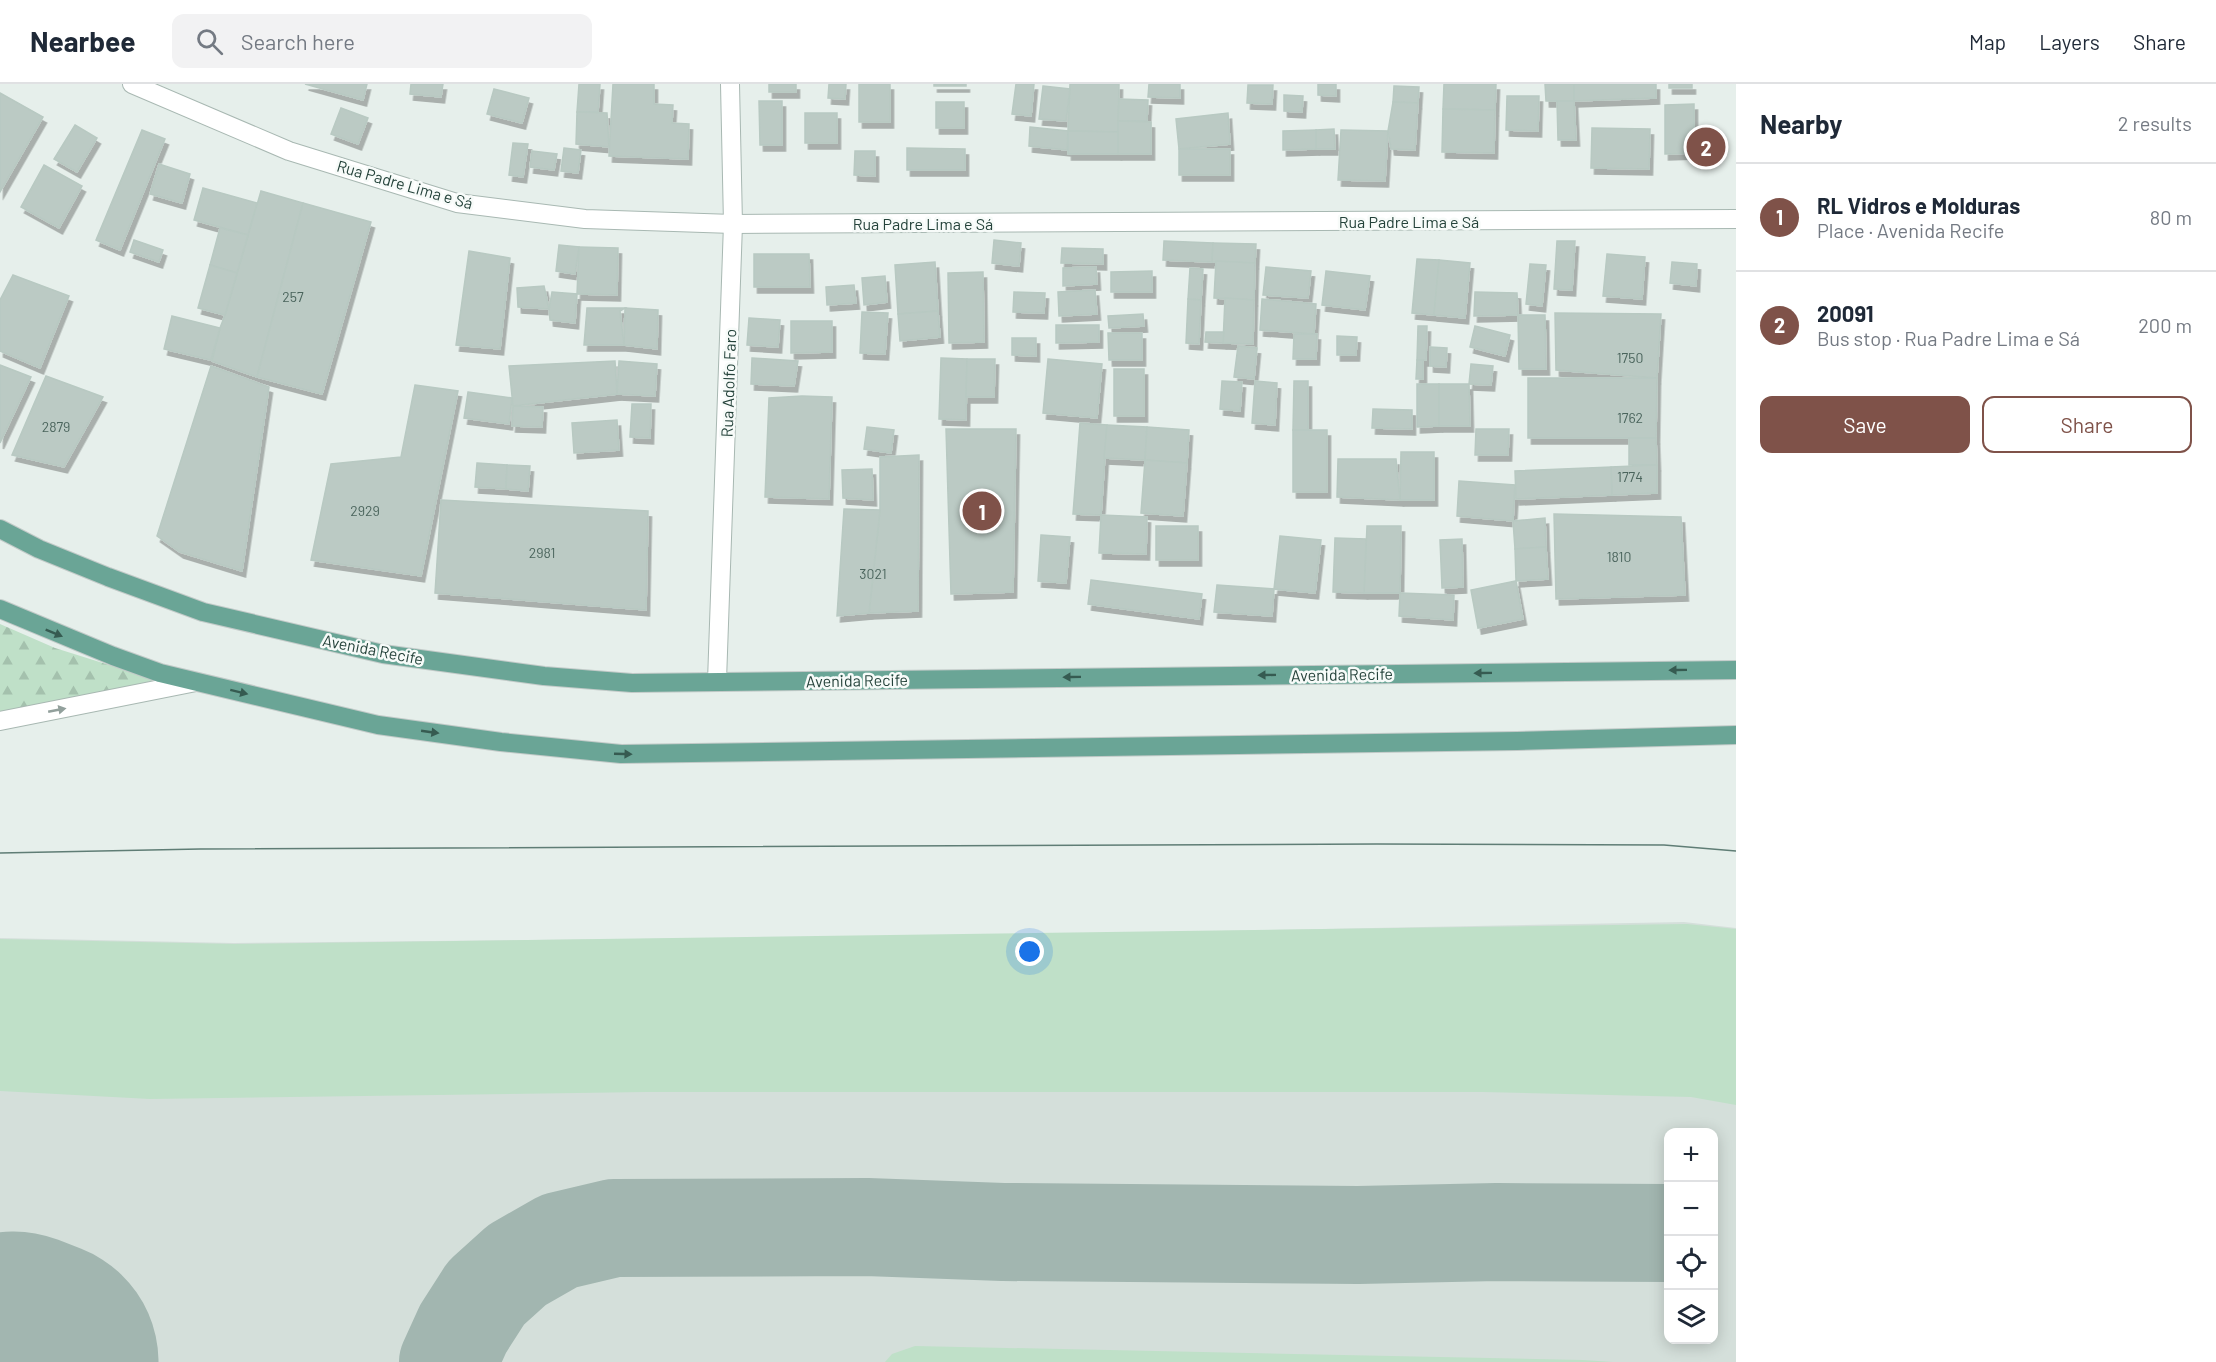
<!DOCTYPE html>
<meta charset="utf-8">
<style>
:root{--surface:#fff;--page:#f2f2f3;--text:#1f2937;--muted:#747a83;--line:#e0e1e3;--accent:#7f5249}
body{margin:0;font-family:Barlow,sans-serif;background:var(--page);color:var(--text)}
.controls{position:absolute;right:18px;bottom:18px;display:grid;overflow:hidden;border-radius:12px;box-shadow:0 3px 15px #0003}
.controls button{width:54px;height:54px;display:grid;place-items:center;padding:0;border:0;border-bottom:2px solid var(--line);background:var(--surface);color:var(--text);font:30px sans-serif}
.you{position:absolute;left:1030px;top:868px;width:21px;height:21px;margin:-15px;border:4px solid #fff;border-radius:50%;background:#1a73e8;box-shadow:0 0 0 9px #1a73e833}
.badge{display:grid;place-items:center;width:39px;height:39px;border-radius:50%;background:var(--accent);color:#fff;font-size:20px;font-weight:700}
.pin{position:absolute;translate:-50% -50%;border:3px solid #fff;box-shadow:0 2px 6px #0006}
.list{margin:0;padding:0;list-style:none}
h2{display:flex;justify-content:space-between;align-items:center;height:78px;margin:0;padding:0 24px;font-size:26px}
h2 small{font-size:20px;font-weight:400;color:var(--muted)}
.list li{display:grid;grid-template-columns:39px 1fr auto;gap:18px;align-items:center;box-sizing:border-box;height:108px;padding:0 24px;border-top:2px solid var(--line)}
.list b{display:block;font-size:22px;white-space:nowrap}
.list p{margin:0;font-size:20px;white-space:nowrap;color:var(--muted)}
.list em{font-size:20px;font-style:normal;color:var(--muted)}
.actions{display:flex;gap:12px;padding:18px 24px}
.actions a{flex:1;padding:14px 0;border:2px solid var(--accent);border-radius:12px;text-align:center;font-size:21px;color:var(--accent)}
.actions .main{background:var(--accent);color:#fff}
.icon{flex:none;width:33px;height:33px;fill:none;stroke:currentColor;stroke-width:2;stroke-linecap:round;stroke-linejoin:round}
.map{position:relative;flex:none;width:1736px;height:1278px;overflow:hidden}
header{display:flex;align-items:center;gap:36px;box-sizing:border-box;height:84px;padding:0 30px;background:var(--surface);border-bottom:2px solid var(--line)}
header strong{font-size:28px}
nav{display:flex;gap:33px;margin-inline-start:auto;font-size:21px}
.search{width:420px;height:54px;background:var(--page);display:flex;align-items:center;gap:15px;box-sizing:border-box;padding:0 21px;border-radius:12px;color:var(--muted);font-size:22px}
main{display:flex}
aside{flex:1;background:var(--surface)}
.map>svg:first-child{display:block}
</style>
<header>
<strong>Nearbee</strong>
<div class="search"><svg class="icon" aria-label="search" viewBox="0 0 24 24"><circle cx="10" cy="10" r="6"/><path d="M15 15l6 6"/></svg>Search here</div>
<nav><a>Map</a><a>Layers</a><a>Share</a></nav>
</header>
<main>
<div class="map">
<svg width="1736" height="1278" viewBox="0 0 1736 1278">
<defs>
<pattern id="forest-firs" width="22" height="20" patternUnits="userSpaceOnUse" patternTransform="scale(1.5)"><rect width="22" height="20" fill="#bfe0c8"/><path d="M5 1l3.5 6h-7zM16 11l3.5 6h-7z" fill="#a4c1ad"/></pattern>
<filter id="shadow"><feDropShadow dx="3.5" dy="6" stdDeviation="0" flood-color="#0004"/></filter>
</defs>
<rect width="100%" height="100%" fill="#e6efeb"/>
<path fill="#d4dfda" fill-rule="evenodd" d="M1684 838 1736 844V1278H0V854L233 859 955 852ZM1668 1048H1714V1256H1668Z"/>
<g fill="#bfe0c8">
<polygon points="1687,840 1736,845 1736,1021 1691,1013 1482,1008 646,1008 150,1015 0,1007 0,855 234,860"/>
<polygon points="915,1262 1583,1276 1613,1278 885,1278 892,1270"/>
</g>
<polygon fill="url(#forest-firs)" points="0,540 55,564 157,596 0,629"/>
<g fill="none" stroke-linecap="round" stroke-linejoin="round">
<polyline stroke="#a2b6b0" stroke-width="98" points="448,1278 463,1245 486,1209 517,1181 559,1157 614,1144 867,1143 1003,1148 1358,1151 1497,1148 1668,1149"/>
<polyline stroke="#a2b6b0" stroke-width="243" points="14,1269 37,1278"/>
</g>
<g fill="#bbcac4" stroke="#b8c9c2" stroke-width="1.5" filter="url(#shadow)">
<polygon points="305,0 367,0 363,16"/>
<polygon points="411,0 443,0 441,13 410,10"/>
<polygon points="579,0 600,0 598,28 577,28"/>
<polygon points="613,0 654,0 654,20 673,21 672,39 689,40 688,75 609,72"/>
<rect x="769" y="0" width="27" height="8"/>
<polygon points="829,0 846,0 845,15 828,14"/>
<rect x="859" y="0" width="31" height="38"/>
<rect x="934" y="0" width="32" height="2"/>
<polygon points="1016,0 1034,0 1031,32 1012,30"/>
<polygon points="1070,0 1119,0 1118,48 1068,47"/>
<polygon points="1149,0 1180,0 1180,14 1148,13"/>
<polygon points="1318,0 1336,0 1336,12 1318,11"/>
<polygon points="1444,0 1496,0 1495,26 1443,25"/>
<polygon points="1545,0 1574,0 1574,17 1546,17"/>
<polygon points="1574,0 1656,0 1656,14 1574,17"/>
<rect x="1669" y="0" width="23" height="4"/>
<polygon points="1248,1 1273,1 1272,20 1247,19"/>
<polygon points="1043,2 1070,5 1066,37 1039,35"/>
<polygon points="1394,2 1419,3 1418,19 1393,18"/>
<polygon points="494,5 529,14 522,39 487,30"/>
<polygon points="0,9 43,33 0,108"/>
<polygon points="1284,11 1303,12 1302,28 1284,27"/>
<polygon points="1507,12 1539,12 1538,47 1506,46"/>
<polygon points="1119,15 1148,16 1147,37 1118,37"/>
<polygon points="759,17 782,17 782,61 760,61"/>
<polygon points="1557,17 1574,17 1576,56 1558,56"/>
<rect x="936" y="18" width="28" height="26"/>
<polygon points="1393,18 1418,19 1415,66 1391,65 1388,47"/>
<polygon points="1694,20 1694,69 1665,70 1665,21"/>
<polygon points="341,24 368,34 358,60 331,50"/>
<polygon points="1443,25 1495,26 1494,69 1442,68"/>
<polygon points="577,28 607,29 609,63 576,60"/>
<rect x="805" y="29" width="32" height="30"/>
<polygon points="1228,29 1230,60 1179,65 1176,35"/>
<polygon points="1118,37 1151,38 1151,70 1118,70"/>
<polygon points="75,41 97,54 77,88 54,75"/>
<polygon points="1030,43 1068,47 1067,66 1029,62"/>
<polygon points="1592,44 1650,45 1649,85 1591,84"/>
<polygon points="1334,45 1335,65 1316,65 1316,46"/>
<polygon points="142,46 165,55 120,166 96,156"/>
<polygon points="1316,46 1316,65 1283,66 1283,47"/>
<polygon points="1341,46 1388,47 1385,97 1338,96"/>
<polygon points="1068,47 1118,48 1118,70 1068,70"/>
<polygon points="513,59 528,60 523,93 509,91"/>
<polygon points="564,64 581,66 578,89 561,87"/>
<polygon points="907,64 965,65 965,86 907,86"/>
<rect x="1179" y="65" width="51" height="26"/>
<polygon points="532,67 557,70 554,86 530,83"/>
<polygon points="855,67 875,67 875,92 854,91"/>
<polygon points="159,80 190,90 182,119 150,110"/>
<polygon points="44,81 82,102 59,144 21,123"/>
<polygon points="203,104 257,119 248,151 194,136"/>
<polygon points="261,107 303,119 257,293 212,277 220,244 225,231"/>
<polygon points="303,119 371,138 322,310 257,293"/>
<polygon points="220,144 248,151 237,189 210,181"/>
<polygon points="134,156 163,166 159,178 130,168"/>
<polygon points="994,156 1021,159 1019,182 992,179"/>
<polygon points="1164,157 1213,159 1212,178 1163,176"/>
<polygon points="1557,157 1575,157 1572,206 1554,205"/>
<polygon points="1213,159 1256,160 1255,179 1212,178"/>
<polygon points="559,161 579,163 575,190 556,187"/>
<polygon points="579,163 618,164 617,211 577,210"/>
<polygon points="1062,164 1103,165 1103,180 1061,179"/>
<polygon points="469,167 510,174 500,265 456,261"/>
<polygon points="754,170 809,170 810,203 754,203"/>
<polygon points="1607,170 1645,173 1642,215 1603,212"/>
<polygon points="1417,175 1439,176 1434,231 1412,229"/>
<polygon points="1439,176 1470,179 1465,234 1434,231"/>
<polygon points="1216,177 1255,179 1254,216 1214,214"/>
<polygon points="935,178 938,227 898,230 895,181"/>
<polygon points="1672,178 1697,180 1696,202 1670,199"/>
<polygon points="1530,180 1546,181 1542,222 1526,220"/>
<polygon points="210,181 237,189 225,231 198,224"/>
<polygon points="1096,183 1097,200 1063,202 1063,184"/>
<polygon points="1266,183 1311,187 1308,214 1263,211"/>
<polygon points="1190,184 1203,185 1201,216 1188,215"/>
<polygon points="1152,187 1152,208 1111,208 1111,188"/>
<polygon points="1326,187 1370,192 1365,226 1322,221"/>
<polygon points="983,188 984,258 949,259 948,189"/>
<polygon points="13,191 69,212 40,284 0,267 0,216"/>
<polygon points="885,192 887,218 864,221 862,194"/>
<polygon points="854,201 856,219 827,221 826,203"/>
<polygon points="544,202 549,225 518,223 517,204"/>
<polygon points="1095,206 1097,230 1059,232 1058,208"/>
<polygon points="552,208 577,210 575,239 550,236 549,225"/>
<polygon points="1014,208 1045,209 1044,229 1013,228"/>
<polygon points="1475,208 1517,209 1518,231 1474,232"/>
<polygon points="1225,214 1254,216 1253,260 1223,259"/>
<polygon points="1188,215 1201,216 1199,260 1186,259"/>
<polygon points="1262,215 1316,220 1314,250 1260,246"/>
<polygon points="587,224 625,224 620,227 624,261 584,261"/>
<polygon points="625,224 658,226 657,265 624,261"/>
<polygon points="938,227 940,253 900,257 898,230"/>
<polygon points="862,228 888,229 885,270 860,269"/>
<polygon points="1555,229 1661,230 1657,294 1556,286"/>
<polygon points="1143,230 1144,242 1109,244 1108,232"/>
<polygon points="1518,231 1545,231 1546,285 1519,285"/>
<polygon points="172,232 220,244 211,276 164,265"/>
<polygon points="749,234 780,236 778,263 747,261"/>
<polygon points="791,237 832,237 832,268 791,269"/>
<polygon points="1056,241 1099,241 1099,258 1056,259"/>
<polygon points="1418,242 1427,242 1426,276 1417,276"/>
<polygon points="1475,242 1510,251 1505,272 1470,263"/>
<polygon points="1206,248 1224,248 1223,259 1205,258"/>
<polygon points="1108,249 1142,249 1142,276 1109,276"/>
<polygon points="1294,250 1317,250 1316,275 1293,275"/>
<polygon points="1337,252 1357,253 1356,271 1337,271"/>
<polygon points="1012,254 1036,254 1036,272 1012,271"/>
<polygon points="1238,262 1257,264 1254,295 1234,293"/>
<polygon points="1430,263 1447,264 1446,283 1430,282"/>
<polygon points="752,274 798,277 794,302 751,300"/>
<polygon points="941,274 967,275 966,336 939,335"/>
<polygon points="967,275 995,275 994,313 966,313"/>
<polygon points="1048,275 1102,280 1097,334 1043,329"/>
<polygon points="1417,276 1423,276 1423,295 1416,295"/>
<polygon points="615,277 617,310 513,322 509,282"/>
<polygon points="619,277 657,280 655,312 617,310"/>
<polygon points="1471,280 1493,282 1491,301 1469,300"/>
<polygon points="0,281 31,293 0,359"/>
<polygon points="211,282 269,303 242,487 180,468 157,452"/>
<rect x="1114" y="285" width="30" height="47"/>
<polygon points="46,292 103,313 64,383 12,371"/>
<polygon points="1528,294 1657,294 1656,354 1528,354"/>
<polygon points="1222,297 1242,298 1240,327 1220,325"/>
<polygon points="1255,297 1277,299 1275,341 1252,339"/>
<polygon points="1294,297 1308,297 1308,346 1293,346"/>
<polygon points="1417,300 1439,300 1439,342 1417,343"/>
<polygon points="1439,300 1469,300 1470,342 1439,342"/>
<polygon points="415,301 458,307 421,492 311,476 331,380 401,373"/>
<polygon points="468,308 512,314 509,340 464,334"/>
<polygon points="802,312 832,313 829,415 765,413 769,314"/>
<polygon points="632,320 651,320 650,354 630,353"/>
<polygon points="513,322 543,323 542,343 512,342"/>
<polygon points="1373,325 1412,326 1412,345 1372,344"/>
<polygon points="617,336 619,366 574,369 572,339"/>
<polygon points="1080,339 1107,341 1101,431 1073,430"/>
<polygon points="1107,341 1147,343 1145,376 1104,374"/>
<polygon points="867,343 894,346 891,369 864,365"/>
<polygon points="1147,343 1189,346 1187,379 1145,376"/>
<polygon points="946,345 1016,345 1013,508 951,510"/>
<polygon points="1476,345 1509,345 1508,371 1475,371"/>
<rect x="1293" y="346" width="34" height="62"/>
<polygon points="1629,354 1656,354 1657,381 1629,381"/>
<polygon points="1401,368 1434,368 1434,416 1400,416"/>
<polygon points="919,371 918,527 869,529 880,426 880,373"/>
<polygon points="1338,375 1396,375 1400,416 1337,413"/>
<polygon points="1145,376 1187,379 1183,432 1141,429"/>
<polygon points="477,379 507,381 506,405 475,403"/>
<polygon points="507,381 530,382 528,407 506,405"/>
<polygon points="1657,381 1657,409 1612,411 1611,383"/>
<polygon points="1611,383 1612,411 1516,415 1515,387"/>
<polygon points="872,385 873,416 843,414 842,386"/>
<polygon points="1459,397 1515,401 1513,437 1457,432"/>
<polygon points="441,416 648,427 646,526 435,509"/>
<polygon points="844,425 880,426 869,529 837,532"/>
<polygon points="1554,430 1681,433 1685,511 1556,515"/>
<polygon points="1101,431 1147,433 1146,470 1099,469"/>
<polygon points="1545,434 1546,463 1515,465 1513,437"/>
<rect x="1156" y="442" width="42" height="34"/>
<polygon points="1367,442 1401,442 1400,509 1364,509"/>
<polygon points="1041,451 1070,453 1066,499 1038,497"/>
<polygon points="1280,452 1321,456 1315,509 1274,505"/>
<polygon points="1335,454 1366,455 1364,509 1333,508"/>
<polygon points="1462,455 1463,503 1442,504 1440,456"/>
<polygon points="1546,463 1548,495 1516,497 1515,465"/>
<polygon points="1091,496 1202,510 1199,535 1088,520"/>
<polygon points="1516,497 1523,535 1478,544 1471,506"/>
<polygon points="1217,501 1274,505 1272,532 1214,528"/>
<polygon points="1400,509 1454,511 1453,536 1399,532"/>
</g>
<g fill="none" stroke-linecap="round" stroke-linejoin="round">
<defs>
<g id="minor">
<polyline points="132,0 289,67 457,119 585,135 733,140 1736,135"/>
<polyline points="717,597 733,140 730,0"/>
<polyline points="0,637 196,598"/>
</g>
<g id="primary">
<polyline points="0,445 39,465 108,493 203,528 383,570 544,592 632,599 1736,586"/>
<polyline points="0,525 113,572 160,589 378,641 501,658 621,670 1517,657 1736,651"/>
</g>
</defs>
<use href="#minor" stroke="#a8b8b2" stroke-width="20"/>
<use href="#primary" stroke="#c2cac8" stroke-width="20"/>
<use href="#minor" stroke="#fff" stroke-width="18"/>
<use href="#primary" stroke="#6aa596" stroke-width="18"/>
<polyline stroke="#5f7d75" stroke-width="1.5" points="0,769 200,765 1377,760 1664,761 1736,767"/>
</g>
<defs><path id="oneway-solid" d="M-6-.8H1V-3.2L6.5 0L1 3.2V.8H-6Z" transform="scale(1.5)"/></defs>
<g fill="#365b51">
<use href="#oneway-solid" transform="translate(54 549) rotate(22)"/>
<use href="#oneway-solid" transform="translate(1678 586) rotate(179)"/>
<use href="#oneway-solid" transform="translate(1483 589) rotate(179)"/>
<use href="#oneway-solid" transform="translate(1267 591) rotate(179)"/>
<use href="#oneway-solid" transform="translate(1072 593) rotate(179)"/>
<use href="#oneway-solid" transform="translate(239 608) rotate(14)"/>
<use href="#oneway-solid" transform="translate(430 648) rotate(8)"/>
<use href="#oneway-solid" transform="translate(623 670) rotate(2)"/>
</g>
<use fill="#92a09c" href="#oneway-solid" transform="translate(57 626) rotate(-11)"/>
<g text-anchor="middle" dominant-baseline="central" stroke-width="5" stroke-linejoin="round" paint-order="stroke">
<g font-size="14" fill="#4a645c">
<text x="293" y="212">257</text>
<text x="1630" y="273">1750</text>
<text x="1630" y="333">1762</text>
<text x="56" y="342">2879</text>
<text x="1630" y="392">1774</text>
<text x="365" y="426">2929</text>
<text x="542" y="468">2981</text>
<text x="1619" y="472">1810</text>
<text x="873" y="489">3021</text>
</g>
<g font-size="16" fill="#24423a" stroke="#f7fbf9">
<text transform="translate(405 100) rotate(16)">Rua Padre Lima e Sá</text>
<text x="1409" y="137">Rua Padre Lima e Sá</text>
<text x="923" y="139">Rua Padre Lima e Sá</text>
<text transform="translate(728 299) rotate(-88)">Rua Adolfo Faro</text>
<text transform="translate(373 565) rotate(11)">Avenida Recife</text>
<text transform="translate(1342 590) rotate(-1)">Avenida Recife</text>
<text transform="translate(857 596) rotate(-1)">Avenida Recife</text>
</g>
</g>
</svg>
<div class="controls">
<button>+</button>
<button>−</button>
<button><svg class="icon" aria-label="locate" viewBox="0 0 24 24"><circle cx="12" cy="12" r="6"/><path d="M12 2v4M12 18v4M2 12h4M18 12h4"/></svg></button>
<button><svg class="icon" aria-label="layers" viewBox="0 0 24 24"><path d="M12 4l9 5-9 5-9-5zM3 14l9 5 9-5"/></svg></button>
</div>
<div class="you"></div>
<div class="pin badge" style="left:982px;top:427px">1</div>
<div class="pin badge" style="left:1706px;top:63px">2</div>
</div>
<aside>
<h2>Nearby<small>2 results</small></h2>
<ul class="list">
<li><span class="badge">1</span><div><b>RL Vidros e Molduras</b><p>Place · Avenida Recife</p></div><em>80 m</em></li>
<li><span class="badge">2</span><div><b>20091</b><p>Bus stop · Rua Padre Lima e Sá</p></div><em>200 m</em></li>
</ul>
<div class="actions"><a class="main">Save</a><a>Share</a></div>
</aside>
</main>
